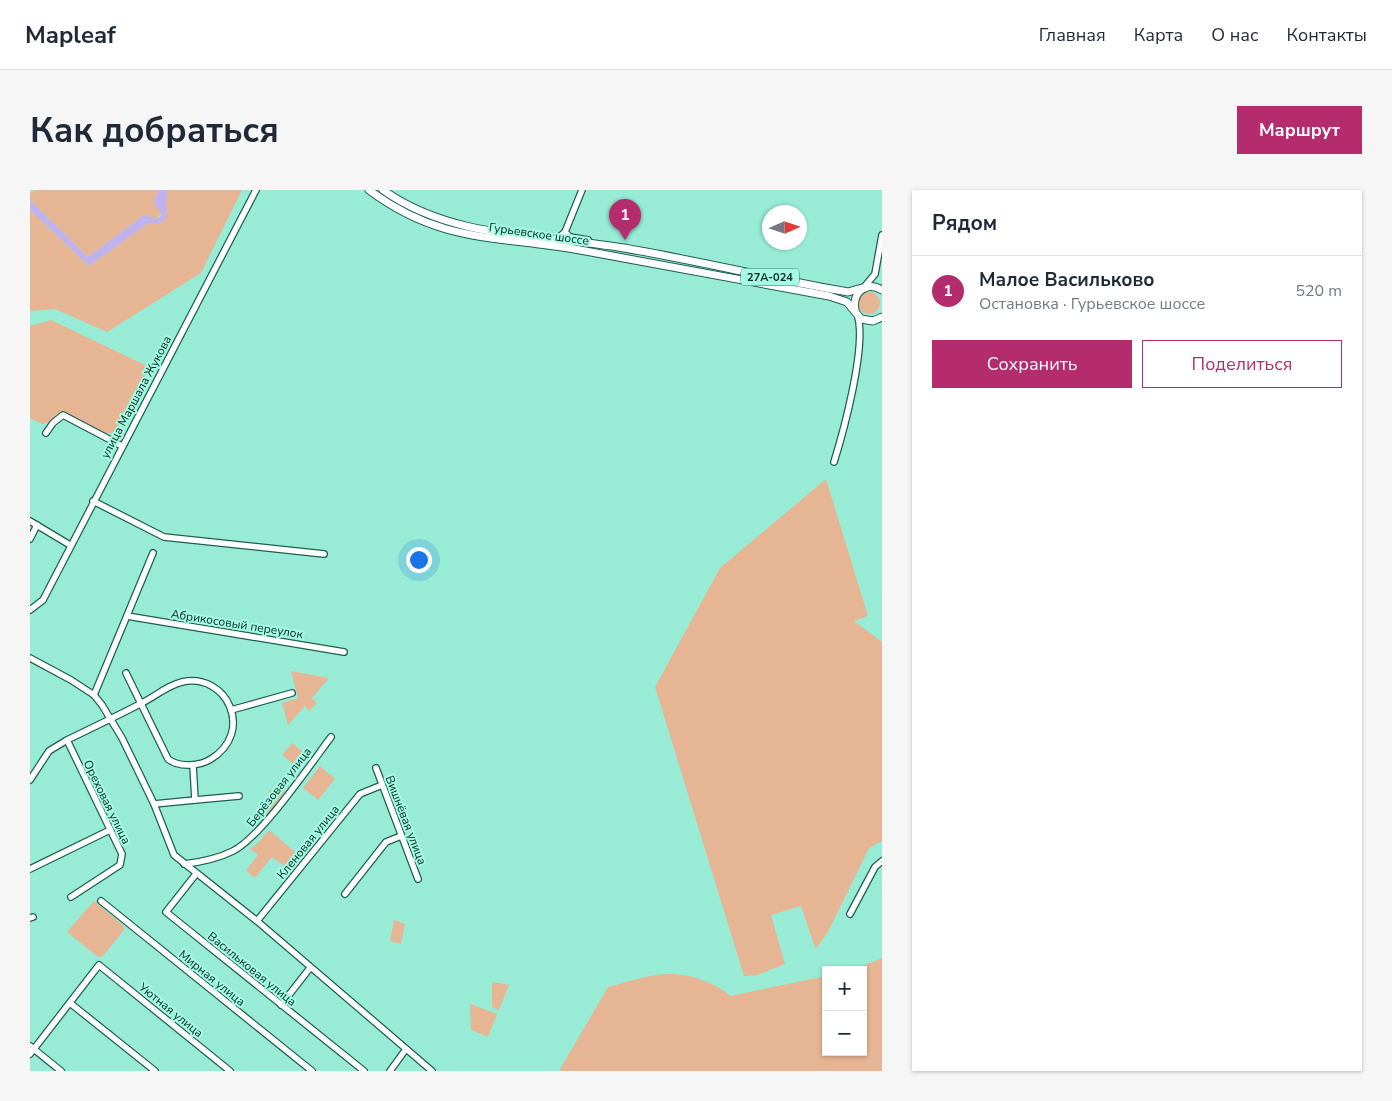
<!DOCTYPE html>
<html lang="ru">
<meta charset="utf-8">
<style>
:root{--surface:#fff;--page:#f6f6f7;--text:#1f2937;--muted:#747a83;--line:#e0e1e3;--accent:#b42c6e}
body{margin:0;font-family:"Nunito Sans",sans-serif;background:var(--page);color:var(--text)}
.controls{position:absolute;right:15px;bottom:15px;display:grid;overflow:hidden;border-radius:0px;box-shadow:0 1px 4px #0004}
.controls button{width:45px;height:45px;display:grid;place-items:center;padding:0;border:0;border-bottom:1px solid var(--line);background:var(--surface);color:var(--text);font:25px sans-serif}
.compass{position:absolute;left:732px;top:15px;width:45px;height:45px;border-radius:50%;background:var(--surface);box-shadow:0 1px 4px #0004;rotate:87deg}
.you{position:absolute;left:388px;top:369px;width:18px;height:18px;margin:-12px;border:4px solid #fff;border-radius:50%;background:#1a73e8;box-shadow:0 0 0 8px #1a73e833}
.badge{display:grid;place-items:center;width:32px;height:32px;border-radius:50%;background:var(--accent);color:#fff;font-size:16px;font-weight:700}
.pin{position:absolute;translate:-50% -41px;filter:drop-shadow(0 1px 2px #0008)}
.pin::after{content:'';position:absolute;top:26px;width:18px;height:15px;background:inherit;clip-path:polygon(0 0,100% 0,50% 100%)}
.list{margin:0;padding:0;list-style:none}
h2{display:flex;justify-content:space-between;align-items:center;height:65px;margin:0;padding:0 20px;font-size:21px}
h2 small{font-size:16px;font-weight:400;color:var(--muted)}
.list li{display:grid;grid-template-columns:32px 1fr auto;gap:15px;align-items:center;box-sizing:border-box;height:70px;padding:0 20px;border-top:1px solid var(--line)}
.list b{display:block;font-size:19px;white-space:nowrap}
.list p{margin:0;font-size:16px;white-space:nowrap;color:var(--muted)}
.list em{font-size:16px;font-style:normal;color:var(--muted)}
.actions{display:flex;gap:10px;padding:15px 20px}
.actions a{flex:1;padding:11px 0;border:1px solid var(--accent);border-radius:0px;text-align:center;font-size:18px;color:var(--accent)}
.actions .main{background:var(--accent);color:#fff}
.map{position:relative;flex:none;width:852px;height:881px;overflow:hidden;border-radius:0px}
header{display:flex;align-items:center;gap:30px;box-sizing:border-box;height:70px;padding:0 25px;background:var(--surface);border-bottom:1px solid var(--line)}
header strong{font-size:24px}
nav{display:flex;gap:28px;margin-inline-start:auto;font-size:18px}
.intro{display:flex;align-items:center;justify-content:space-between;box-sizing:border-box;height:120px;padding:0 30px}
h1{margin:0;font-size:35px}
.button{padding:12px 22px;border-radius:0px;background:var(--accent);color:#fff;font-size:18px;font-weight:700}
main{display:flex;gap:30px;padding:0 30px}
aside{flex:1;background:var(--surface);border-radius:0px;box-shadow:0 1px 4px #0004}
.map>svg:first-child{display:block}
</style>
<header>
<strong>Mapleaf</strong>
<nav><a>Главная</a><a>Карта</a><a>О нас</a><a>Контакты</a></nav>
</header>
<div class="intro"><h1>Как добраться</h1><a class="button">Маршрут</a></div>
<main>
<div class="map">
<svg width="852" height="881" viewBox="0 0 852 881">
<rect width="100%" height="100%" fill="#98ecd6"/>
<g fill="#e6b593">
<polygon points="6,0 128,0 124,13 131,23 127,29 114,25 58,67 0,10 0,3"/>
<polygon points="138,0 212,0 171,83 77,142 25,119 0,121 0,20 59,76 118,33 129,34 137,22 134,12"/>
<circle cx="839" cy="113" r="11"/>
<polygon points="21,130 119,177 85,242 75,244 36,222 28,223 20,232 12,234 0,228 0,136"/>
<polygon points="796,289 838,426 824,431 852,452 852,651 839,658 798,742 787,757 785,758 771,716 741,725 755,774 727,785 714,786 625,497 690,378"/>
<polygon points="261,481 299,488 282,508 287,513 279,521 275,516 258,535 252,513 268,508"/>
<polygon points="262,553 279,567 269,578 252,565"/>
<polygon points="290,576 305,589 288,610 273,598"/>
<polygon points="252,599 255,602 238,623 233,621 239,601"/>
<polygon points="239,640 269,665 258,679 242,667 225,688 216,680 228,665 220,659 227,654"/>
<polygon points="64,711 93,735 94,740 73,766 68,767 37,742"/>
<polygon points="364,730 375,734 371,754 360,751"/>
<path d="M852 768V881H529L578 797C615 787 640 776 677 792 686 796 693 799 700 806L796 786V862H833V780H823Z"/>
<polygon points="462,792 479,795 469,820 462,817"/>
<polygon points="440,814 467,824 458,847 441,840"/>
</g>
<path fill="#c0b2ec" d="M128 0H138C134 13 138 17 136 29L129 34 118 33 59 76 0 20V10L58 67 114 25 127 29 130 27 131 23 124 13Z"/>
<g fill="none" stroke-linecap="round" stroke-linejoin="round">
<defs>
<g id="minor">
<polyline points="535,42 540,47 558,50"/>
<polyline points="527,49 535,42 552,0"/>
<polyline points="835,96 845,84 852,45"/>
<polyline points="16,243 23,233 33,225 92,256"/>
<path d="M804 272C814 240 836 158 828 127"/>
<polyline points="63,311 134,347 294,364"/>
<polyline points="0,331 40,355"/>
<polyline points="0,349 7,335"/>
<polyline points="0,420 13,410 226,0"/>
<polyline points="97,426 314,462"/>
<polyline points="0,468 41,490 64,505 72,515 92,548 124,614 144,665 227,731 402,881"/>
<polyline points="64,505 123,363"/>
<polyline points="201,520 262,503"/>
<polyline points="346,578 388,689"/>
<polyline points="0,590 19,561 37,550"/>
<polyline points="165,610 209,606"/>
<polyline points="124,614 165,610 163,575"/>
<path d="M154 674C172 672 187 669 203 661 231 647 280 575 301 547"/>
<polyline points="0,679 80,640"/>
<polyline points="166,684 136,722 334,881"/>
<polyline points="315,704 356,652 371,646"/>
<path d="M41 707 90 675 92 664 37 550C62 538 87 526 112 513 124 507 138 495 152 492 197 482 225 542 181 569 170 576 149 578 138 569L96 483"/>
<polyline points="71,711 282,881"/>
<polyline points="820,724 845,677 852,671"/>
<polyline points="0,728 3,727"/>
<polyline points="227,731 330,604 352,595"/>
<polyline points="40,813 125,881"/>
<polyline points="251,815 280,778"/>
<polyline points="0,856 31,881"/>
<polyline points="0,864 69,775 200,881"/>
<polyline points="360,881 376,859"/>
</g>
<g id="major">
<path d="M339 0C411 54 467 45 550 60 633 75 716 90 799 106L817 112 831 129 843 131 852 127"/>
<path d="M353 0C423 50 512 44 594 58 669 71 743 89 818 102L832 98"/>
<path d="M825 120C822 103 836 90 852 100"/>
</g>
</defs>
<use href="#minor" stroke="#1d5f51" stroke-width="8"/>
<use href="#major" stroke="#1d5f51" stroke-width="9"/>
<use href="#minor" stroke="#fff" stroke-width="5.5"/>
<use href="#major" stroke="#fff" stroke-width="7"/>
</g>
<g text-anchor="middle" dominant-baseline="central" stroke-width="4" stroke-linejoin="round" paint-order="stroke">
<rect fill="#a5fae3" stroke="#366a5e" stroke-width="1" x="711" y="78.5" width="58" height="17" rx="4"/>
<g font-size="11" font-weight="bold" fill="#072c25">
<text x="740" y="87">27А-024</text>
</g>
<g font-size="12" fill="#072c25" stroke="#a5fae3">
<text transform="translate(509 44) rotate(8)">Гурьевское шоссе</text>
<text transform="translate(106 207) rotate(-62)">улица Маршала Жукова</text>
<text transform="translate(207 434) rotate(9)">Абрикосовый переулок</text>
<text transform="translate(249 597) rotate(-52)">Берёзовая улица</text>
<text transform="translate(77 612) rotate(64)">Ореховая улица</text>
<text transform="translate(376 630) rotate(69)">Вишнёвая улица</text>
<text transform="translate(278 652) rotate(-51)">Кленовая улица</text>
<text transform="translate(222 779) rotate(39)">Васильковая улица</text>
<text transform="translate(182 788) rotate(39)">Мирная улица</text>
<text transform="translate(141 820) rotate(39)">Уютная улица</text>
</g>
</g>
</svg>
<div class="controls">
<button>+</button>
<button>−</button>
</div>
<svg class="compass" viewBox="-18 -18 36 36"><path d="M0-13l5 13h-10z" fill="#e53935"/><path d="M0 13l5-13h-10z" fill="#747a83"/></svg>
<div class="you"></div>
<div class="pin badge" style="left:595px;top:50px">1</div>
</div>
<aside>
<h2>Рядом<small></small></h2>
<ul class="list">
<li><span class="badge">1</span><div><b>Малое Васильково</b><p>Остановка · Гурьевское шоссе</p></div><em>520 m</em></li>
</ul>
<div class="actions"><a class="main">Сохранить</a><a>Поделиться</a></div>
</aside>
</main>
